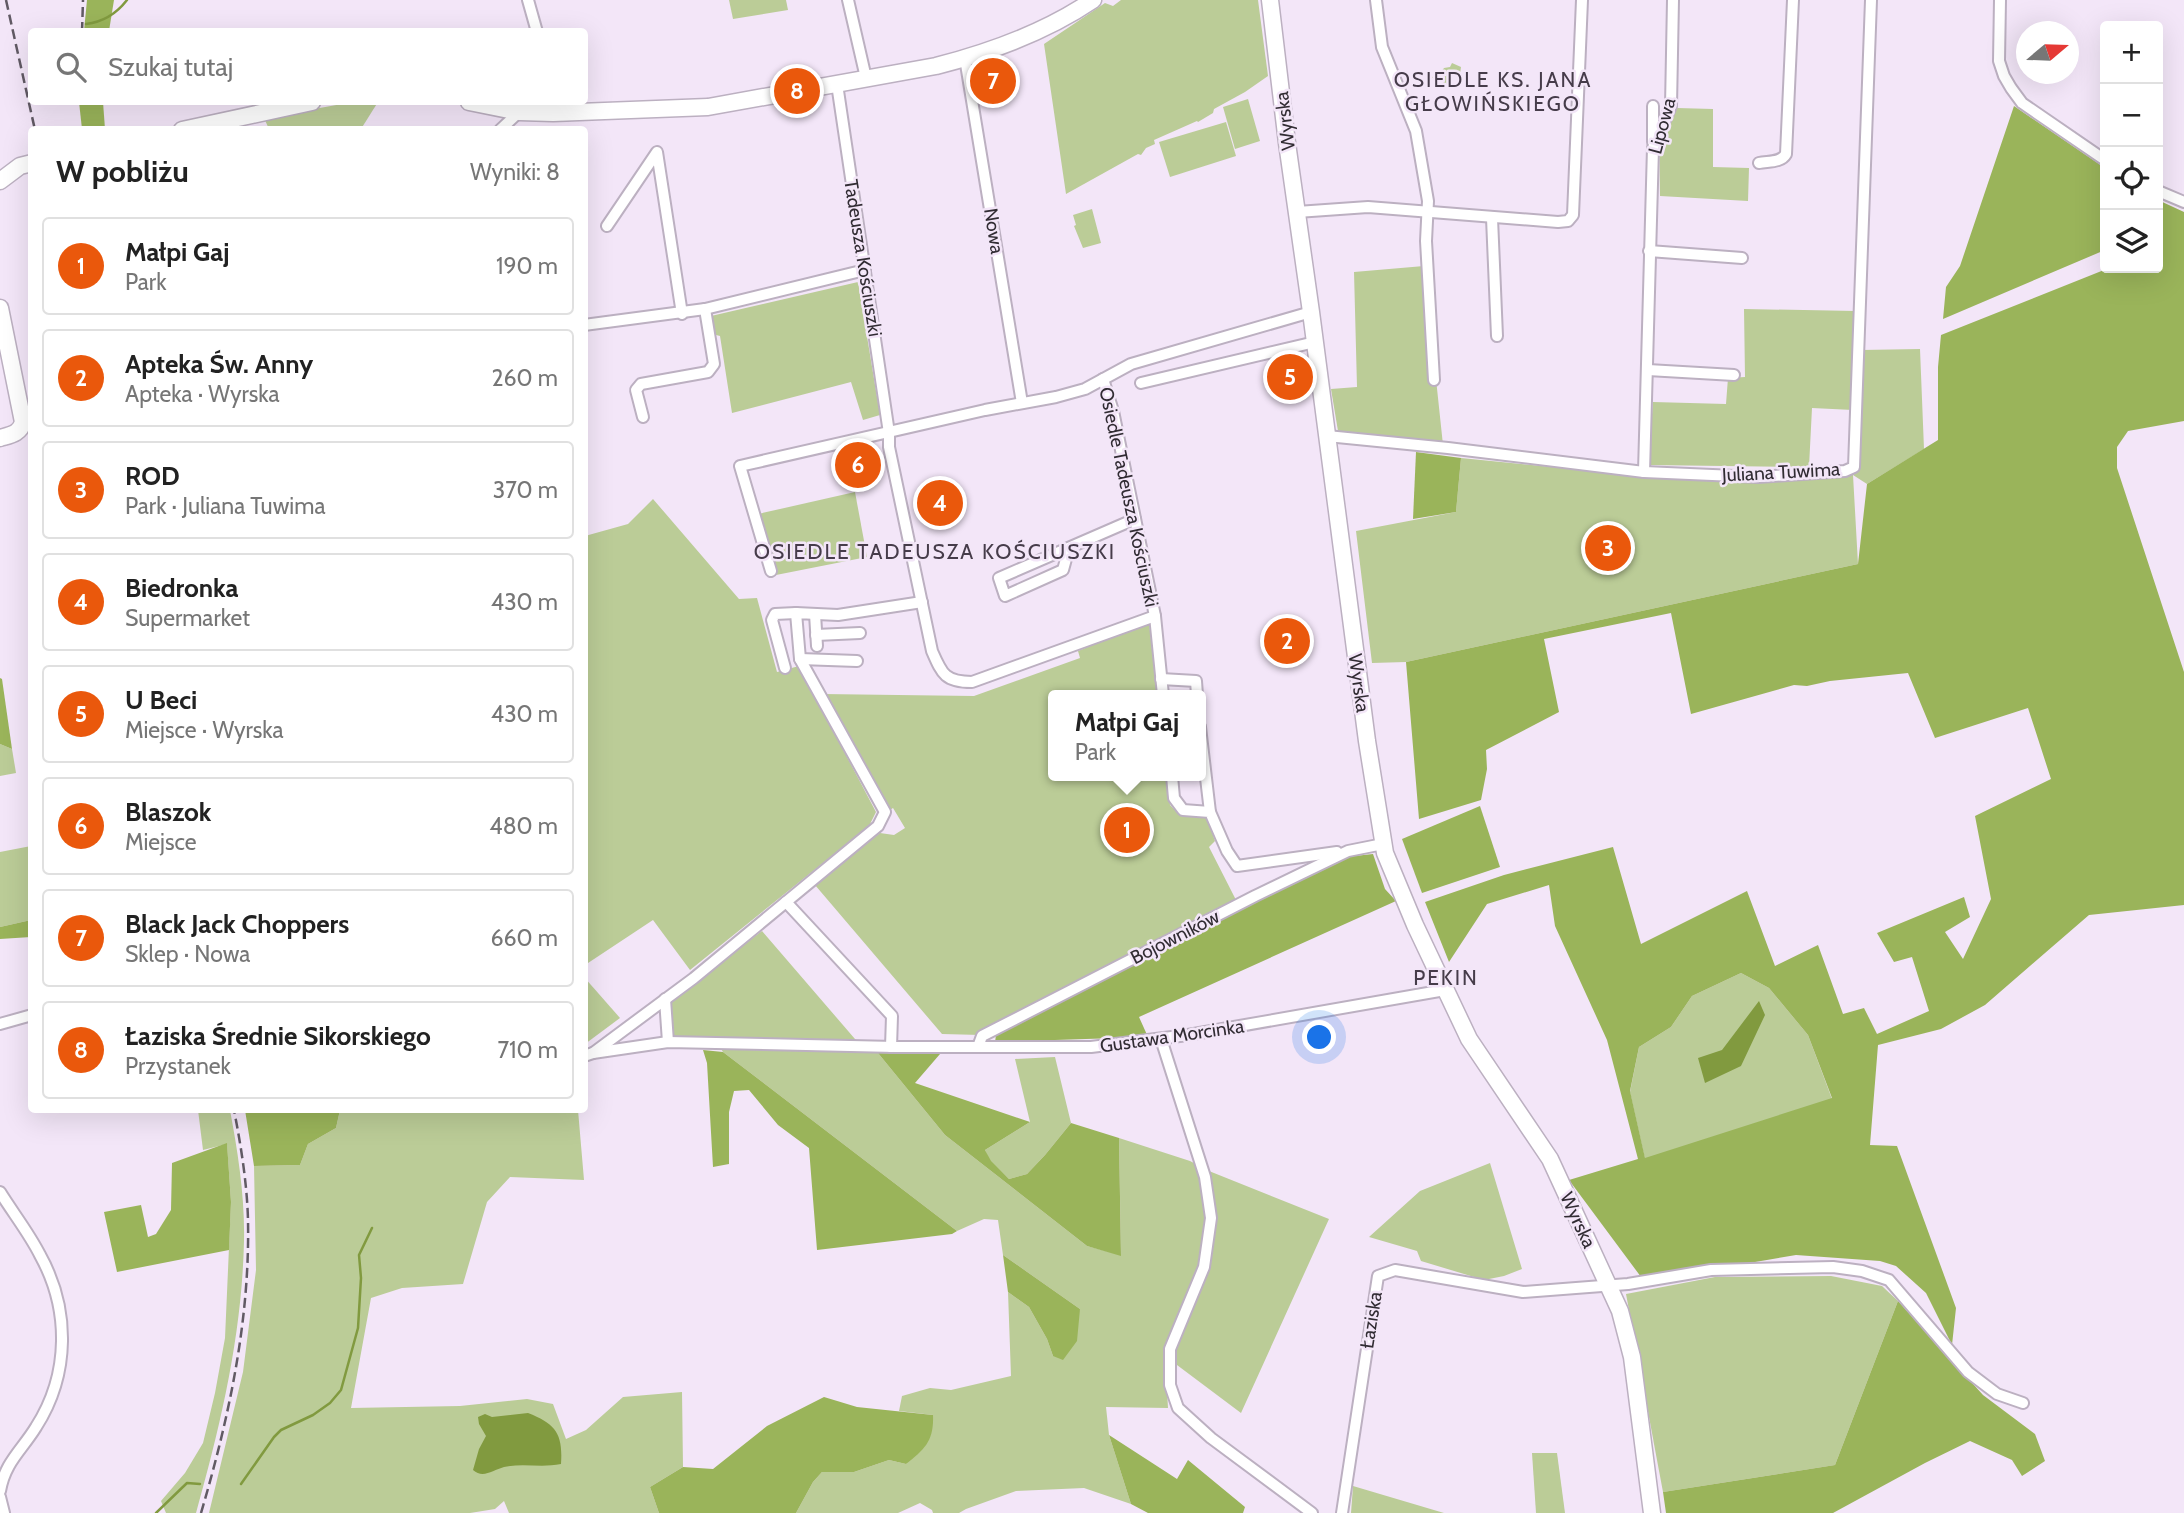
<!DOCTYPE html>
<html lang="pl">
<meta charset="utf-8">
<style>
:root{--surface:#fff;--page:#f2f2f2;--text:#222;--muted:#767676;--line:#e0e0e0;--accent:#ea580c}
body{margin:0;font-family:Cabin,sans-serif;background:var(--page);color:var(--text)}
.controls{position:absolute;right:21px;top:21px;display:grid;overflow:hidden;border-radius:7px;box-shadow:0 7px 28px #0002}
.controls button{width:63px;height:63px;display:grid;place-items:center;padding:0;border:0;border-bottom:2px solid var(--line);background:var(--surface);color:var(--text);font:35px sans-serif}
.compass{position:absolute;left:2016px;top:21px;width:63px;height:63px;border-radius:50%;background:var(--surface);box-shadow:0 7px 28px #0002;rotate:71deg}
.you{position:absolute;left:1320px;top:1038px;width:24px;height:24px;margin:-18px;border:5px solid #fff;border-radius:50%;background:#1a73e8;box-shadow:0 0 0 10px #1a73e833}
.badge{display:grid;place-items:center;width:46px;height:46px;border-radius:50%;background:var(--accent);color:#fff;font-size:23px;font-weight:700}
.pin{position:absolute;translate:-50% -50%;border:4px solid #fff;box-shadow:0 2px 7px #0006}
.popup{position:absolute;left:1048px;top:690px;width:158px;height:91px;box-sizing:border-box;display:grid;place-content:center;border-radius:7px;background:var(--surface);filter:drop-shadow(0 2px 5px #0005);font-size:23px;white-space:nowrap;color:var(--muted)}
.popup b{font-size:26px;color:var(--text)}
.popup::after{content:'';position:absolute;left:50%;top:100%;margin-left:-14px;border:14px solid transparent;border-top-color:var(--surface)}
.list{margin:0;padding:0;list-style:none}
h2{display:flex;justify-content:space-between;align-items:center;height:91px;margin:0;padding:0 28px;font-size:30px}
h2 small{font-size:23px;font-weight:400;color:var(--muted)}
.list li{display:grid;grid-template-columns:46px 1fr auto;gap:21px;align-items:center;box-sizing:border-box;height:98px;margin:0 14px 14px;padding:0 14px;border:2px solid var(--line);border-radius:7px}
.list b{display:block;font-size:26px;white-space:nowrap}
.list p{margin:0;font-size:23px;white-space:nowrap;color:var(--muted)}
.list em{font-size:23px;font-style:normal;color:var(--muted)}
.icon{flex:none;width:38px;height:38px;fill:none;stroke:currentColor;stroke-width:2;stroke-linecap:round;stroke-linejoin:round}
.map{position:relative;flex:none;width:2184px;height:1513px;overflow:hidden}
.search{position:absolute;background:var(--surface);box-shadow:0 7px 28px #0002;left:28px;top:28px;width:560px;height:77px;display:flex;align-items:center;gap:18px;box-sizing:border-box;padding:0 24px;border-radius:7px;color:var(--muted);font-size:26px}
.panel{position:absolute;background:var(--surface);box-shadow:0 7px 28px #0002;left:28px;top:126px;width:560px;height:987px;border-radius:7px}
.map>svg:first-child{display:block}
</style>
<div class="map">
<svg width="2184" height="1513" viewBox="0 0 2184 1513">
<rect width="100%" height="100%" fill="#f3e6f8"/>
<g fill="#bbcc97">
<polygon points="729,0 786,0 788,10 733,19"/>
<polygon points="1121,0 1258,0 1268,76 1245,92 1214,109 1213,113 1198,122 1197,121 1154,140 1155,144 1146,148 1141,155 1138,154 1066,194 1044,44 1105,3 1113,6"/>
<polygon points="1452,63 1461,67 1460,74 1452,75 1453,84 1438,86 1432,77 1439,75 1444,68 1450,67"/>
<polygon points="1248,99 1260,141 1235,149 1223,107"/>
<polygon points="353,102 378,102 361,129 269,129 264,118"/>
<polygon points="1677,108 1713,109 1713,167 1749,168 1748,201 1660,196 1659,125"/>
<polygon points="1226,122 1236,156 1170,177 1159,142"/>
<polygon points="1092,209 1101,243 1083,248 1074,226 1076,225 1073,215"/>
<polygon points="1424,266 1443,445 1338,431 1331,389 1357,387 1354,272"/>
<polygon points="858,282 880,415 863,420 851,382 732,413 720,336 712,334 711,316"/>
<polygon points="1744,309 1855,311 1853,410 1812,408 1809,467 1648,465 1653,402 1726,404 1728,378 1745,377"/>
<polygon points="1920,349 1924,449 1867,484 1853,475 1858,564 1406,662 1372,663 1356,531 1456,512 1461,458 1644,476 1852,475 1861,350"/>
<polygon points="855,492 867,557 776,575 758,514"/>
<polygon points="653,499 739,599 757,598 777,672 799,666 876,812 869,826 690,970 653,920 585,965 585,536 628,524"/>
<polygon points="1149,622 1157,695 1054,695 1054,776 1167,776 1170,805 1181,816 1207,817 1215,841 1209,847 1236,900 981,1035 942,1034 815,885 880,833 894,835 905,828 893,808 887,812 822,694 974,696 1080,658 1078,651"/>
<polygon points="0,744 12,749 16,773 0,776"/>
<polygon points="31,846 31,920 0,927 0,852"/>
<polygon points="762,931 855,1039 878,1053 945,1135 1087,1246 1121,1255 1119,1138 1190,1161 1209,1171 1329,1219 1241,1413 1165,1356 1168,1408 1106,1407 1109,1435 1131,1504 1084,1488 1016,1491 966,1509 959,1513 933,1513 932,1510 920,1503 898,1513 796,1513 813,1482 822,1472 854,1472 889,1460 906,1464 933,1415 899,1411 902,1396 930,1388 951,1390 1011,1376 1008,1292 1029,1307 1047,1339 1053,1356 1080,1309 1003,1255 998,1220 984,1219 957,1231 723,1052 715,1039 672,1039 668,1001"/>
<polygon points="1741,973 1769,988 1808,1035 1832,1099 1645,1159 1630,1092 1639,1047 1671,1027 1692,996"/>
<polygon points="584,977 620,1018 585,1044 584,1044"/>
<polygon points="1055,1057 1071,1123 1045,1155 1027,1174 1009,1179 990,1161 985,1150 1030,1122 1015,1059"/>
<path d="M198 1110H230C238 1153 245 1197 244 1241 242 1334 221 1424 196 1513H166L161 1501 185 1473 203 1443 215 1393 225 1338 231 1202 227 1144 203 1150Z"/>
<polygon points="340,1110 578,1110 584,1180 510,1177 487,1202 463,1284 402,1288 371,1298 351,1408 460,1406 527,1399 553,1404 566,1439 586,1430 623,1397 682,1392 683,1467 650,1487 659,1513 509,1513 504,1501 495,1509 470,1513 209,1513 243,1372 256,1270 254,1166 300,1165 308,1144 336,1128"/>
<polygon points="1490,1163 1522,1269 1504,1276 1484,1280 1421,1261 1417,1251 1369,1237 1420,1191"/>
<polygon points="1831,1276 1882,1286 1898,1301 1835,1465 1663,1492 1626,1294 1715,1277"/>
<polygon points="1532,1453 1557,1453 1565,1513 1536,1513"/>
<polygon points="1353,1486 1444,1513 1351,1513"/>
</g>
<g fill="#9ab45a" fill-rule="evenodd">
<polygon points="87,0 114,0 109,31 84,31"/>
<polygon points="79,102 103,102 105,129 82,129"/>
<polygon points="2014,106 2105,168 2105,250 1943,319 1946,287 1960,266"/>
<path d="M2158 200 2184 212V421L2128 431 2117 447V468L2184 672V905L2089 915 1985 1005 1941 1029 1878 1045 1870 1145 1897 1146 1956 1308 1952 1345 1926 1293 1896 1266 1880 1261 1796 1255 1644 1281 1569 1180 1638 1159 1607 1040 1555 926 1549 885 1487 904 1449 962 1425 902 1504 875 1613 847 1641 944 1747 891 1775 966 1818 945 1843 1014 1864 1008 1877 1034 1929 1011 1912 957 1894 962 1877 933 1964 897 1970 917 1945 932 1963 959 1991 899 1975 816 2051 779 2028 708 1935 738 1908 673 1830 681 1807 686 1794 685 1691 714 1671 613 1544 639 1559 712 1486 750 1487 769 1481 800 1419 819 1406 662 1858 564 1867 484 1938 440V367L1941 335 2109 268H2158ZM1741 973 1769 988 1808 1035 1832 1098 1645 1158 1630 1091 1639 1047 1671 1027 1692 996Z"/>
<polygon points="1416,452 1461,458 1456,512 1413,519"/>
<polygon points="0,678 2,679 12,749 0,744"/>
<polygon points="1480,806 1500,867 1422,893 1402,839"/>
<polygon points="1373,854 1385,889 1396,901 1139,1017 1148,1037 995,1042 996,1035 1345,857"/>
<polygon points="31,920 31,937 0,939 0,927"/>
<polygon points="703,1050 723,1052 957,1231 952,1234 817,1250 809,1148 778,1125 749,1090 734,1091 729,1112 729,1164 713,1167 707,1063"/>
<polygon points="878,1053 940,1054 915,1083 1030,1122 985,1150 991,1161 1009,1179 1027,1174 1045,1155 1071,1123 1119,1138 1121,1256 1087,1246 945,1135"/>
<polygon points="245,1110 340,1110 336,1128 308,1144 300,1165 254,1166"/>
<polygon points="227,1143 231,1202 229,1250 117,1272 104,1212 141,1205 148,1237 156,1234 171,1210 172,1163"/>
<polygon points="1003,1255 1080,1309 1077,1341 1063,1360 1053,1356 1047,1339 1029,1307 1008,1292"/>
<polygon points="1898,1301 1983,1395 2035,1434 2045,1461 2022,1476 2012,1460 1970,1441 1925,1463 1833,1513 1666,1513 1663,1492 1835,1465"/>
<path d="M824 1397 857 1407 933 1415C934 1441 925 1449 906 1464L889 1460 854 1472H822L813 1482 796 1513H659L650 1487 683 1467 713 1469 767 1426Z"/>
<polygon points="1109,1435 1177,1479 1188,1460 1245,1507 1243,1513 1148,1513 1131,1504"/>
</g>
<g fill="#819a3f">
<polygon points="1759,1001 1765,1015 1741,1066 1705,1083 1698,1058 1722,1050"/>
<path d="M528 1413C556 1424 563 1434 561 1464 542 1468 523 1463 504 1467 493 1470 483 1479 473 1470L479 1449 486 1436 479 1424 478 1417 485 1414 492 1417Z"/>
</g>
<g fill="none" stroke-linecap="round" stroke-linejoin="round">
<g stroke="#819a3f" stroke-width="2.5">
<path d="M86 24C103 22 117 13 127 0"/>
<polyline points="241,1484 274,1437 281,1430 313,1415 330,1403 341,1390 358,1328 361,1278 359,1255 372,1228"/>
<polyline points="156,1513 187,1483 200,1484"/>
</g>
<defs>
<g id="street">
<polyline points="528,0 537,32"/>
<polyline points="848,0 866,78"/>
<polyline points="1376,0 1382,47 1416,131 1428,201 1426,241 1434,380"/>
<polyline points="2000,0 1999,61 2004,76 2011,88 2022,103 2105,160"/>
<polyline points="965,58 1022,403"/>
<path d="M837 84 889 433V447L932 651C942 674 945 682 972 682L1155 616 1113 411 1103 379"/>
<polyline points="1653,106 1653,142"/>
<polyline points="500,130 519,112"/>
<path d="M1759 163C1768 161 1781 163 1786 154L1793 0"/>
<polyline points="2158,191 2184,202"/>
<polyline points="1297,212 1368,207 1558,222 1568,221 1573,215 1582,0"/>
<polyline points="1492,218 1497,336"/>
<polyline points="607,226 657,152 682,314"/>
<polyline points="1649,251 1742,258"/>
<polyline points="584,325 705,309 865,270"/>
<polyline points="1648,370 1734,375"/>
<polyline points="1141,383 1315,342"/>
<polyline points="643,417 636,390 641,384 708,372 714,364 705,309"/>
<polyline points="1327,436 1448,448 1644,472 1758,477 1845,471 1854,467 1871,0"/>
<polyline points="1644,472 1653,148 1671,106 1673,0"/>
<polyline points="1069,548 1063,570 1005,596 999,578 1135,519"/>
<polyline points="771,571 740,466 985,410 1056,397 1085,389 1131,364 1311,312"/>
<polyline points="815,614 817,646"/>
<polyline points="1155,616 1163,695"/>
<polyline points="816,635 860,633"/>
<polyline points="800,659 857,661"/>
<polyline points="785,668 772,620 775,614 796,613"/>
<polyline points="1161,679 1196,681 1197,695"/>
<polyline points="1200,727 1210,812"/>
<polyline points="1172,776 1174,798 1183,810 1210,812 1227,851 1237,866 1337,852"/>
<polyline points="786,902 892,1016 891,1047"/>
<polyline points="665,999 668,1042"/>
<polyline points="0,1024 32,1015"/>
<polyline points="1161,1039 1205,1177 1211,1218 1204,1267 1170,1349 1170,1385 1178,1408 1211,1438 1312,1513"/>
<polyline points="978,1047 982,1036 1255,896 1348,851 1383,844"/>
<polyline points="593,1053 668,1042 895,1047 1091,1047 1188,1035 1445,990"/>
<polyline points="584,1056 593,1053 694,978 878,826 885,812 800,659 796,613 838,615 922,602"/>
<path d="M0 1192C13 1213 29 1233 40 1255 70 1309 70 1374 36 1427 22 1450 5 1462 0 1491"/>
<polyline points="0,1497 4,1513"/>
<polyline points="1342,1513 1378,1276 1395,1270 1523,1292 1628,1284 1711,1270 1833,1267 1862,1271 1889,1280 1968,1372 1997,1394 2023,1403"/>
</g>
<g id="secondary">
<polyline points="1270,0 1287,143 1311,312 1367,741 1385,853 1415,925 1469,1039 1550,1159 1620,1311 1632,1357 1652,1513"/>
<path d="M469 102 519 112 553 113 708 107 936 66C991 52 1046 32 1093 0"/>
<polyline points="182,130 312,102"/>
<polyline points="0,181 20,166 32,163"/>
<path d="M0 308 23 422C20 434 10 435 0 438"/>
</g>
</defs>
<use href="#street" stroke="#bcb0c1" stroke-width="14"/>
<use href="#secondary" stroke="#bcb0c1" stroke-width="19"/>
<use href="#street" stroke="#fff" stroke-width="10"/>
<use href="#secondary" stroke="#fff" stroke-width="16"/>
<g stroke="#615a64" stroke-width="2.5" stroke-dasharray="10 5" stroke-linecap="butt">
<polyline points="6,0 35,130"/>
<polyline points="82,32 83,0"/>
<path d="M201 1513C229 1418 250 1320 248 1220 247 1183 241 1146 234 1110"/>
</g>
</g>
<g text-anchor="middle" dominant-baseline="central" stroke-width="5" stroke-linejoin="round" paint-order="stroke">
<g font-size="19" fill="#312c33" stroke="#f3e6f8">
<text transform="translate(1285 121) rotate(-97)">Wyrska</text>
<text transform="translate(1662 126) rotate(-75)">Lipowa</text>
<text transform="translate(994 231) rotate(81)">Nowa</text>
<text transform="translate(863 258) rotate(81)">Tadeusza Kościuszki</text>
<text transform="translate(1781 472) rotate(-3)">Juliana Tuwima</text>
<text transform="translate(1129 497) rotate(78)">Osiedle Tadeusza Kościuszki</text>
<text transform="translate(1359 683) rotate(82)">Wyrska</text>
<text transform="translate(1175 937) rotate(-27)">Bojowników</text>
<text transform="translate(1172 1036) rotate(-8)">Gustawa Morcinka</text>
<text transform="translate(1578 1220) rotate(65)">Wyrska</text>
<text transform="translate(1371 1320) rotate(-81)">Łaziska</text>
</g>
<g font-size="21" letter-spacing="2" fill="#463c4a" stroke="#f3e6f8">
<text x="1493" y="79">OSIEDLE KS. JANA<tspan x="1493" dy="24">GŁOWIŃSKIEGO</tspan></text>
<text x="935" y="551">OSIEDLE TADEUSZA KOŚCIUSZKI</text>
<text x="1446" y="977">PEKIN</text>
</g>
</g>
</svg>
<div class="controls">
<button>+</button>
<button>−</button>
<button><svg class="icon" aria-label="locate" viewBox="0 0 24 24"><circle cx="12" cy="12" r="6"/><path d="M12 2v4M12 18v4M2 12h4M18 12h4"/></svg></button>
<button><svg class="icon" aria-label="layers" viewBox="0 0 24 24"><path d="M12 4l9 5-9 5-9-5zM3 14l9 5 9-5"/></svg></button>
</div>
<svg class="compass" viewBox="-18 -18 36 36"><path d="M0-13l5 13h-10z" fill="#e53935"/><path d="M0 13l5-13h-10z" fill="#767676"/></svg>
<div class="you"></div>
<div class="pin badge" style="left:1127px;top:830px">1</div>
<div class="popup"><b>Małpi Gaj</b>Park</div>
<div class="pin badge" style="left:1287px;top:641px">2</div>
<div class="pin badge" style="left:1608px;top:548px">3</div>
<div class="pin badge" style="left:940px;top:503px">4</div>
<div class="pin badge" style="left:1290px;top:377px">5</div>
<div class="pin badge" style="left:858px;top:465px">6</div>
<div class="pin badge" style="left:993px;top:81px">7</div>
<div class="pin badge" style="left:797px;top:91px">8</div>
<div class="search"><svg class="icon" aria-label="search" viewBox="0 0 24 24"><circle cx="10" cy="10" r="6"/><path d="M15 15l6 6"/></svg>Szukaj tutaj</div>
<section class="panel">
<h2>W pobliżu<small>Wyniki: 8</small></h2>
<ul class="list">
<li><span class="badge">1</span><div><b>Małpi Gaj</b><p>Park</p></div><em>190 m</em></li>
<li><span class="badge">2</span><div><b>Apteka Św. Anny</b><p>Apteka · Wyrska</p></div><em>260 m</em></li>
<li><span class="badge">3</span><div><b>ROD</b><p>Park · Juliana Tuwima</p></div><em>370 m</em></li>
<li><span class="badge">4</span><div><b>Biedronka</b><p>Supermarket</p></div><em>430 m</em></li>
<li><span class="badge">5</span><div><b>U Beci</b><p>Miejsce · Wyrska</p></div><em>430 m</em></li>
<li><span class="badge">6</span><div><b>Blaszok</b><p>Miejsce</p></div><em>480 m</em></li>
<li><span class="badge">7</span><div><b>Black Jack Choppers</b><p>Sklep · Nowa</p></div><em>660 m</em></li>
<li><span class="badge">8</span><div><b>Łaziska Średnie Sikorskiego</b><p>Przystanek</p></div><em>710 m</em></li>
</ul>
</section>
</div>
